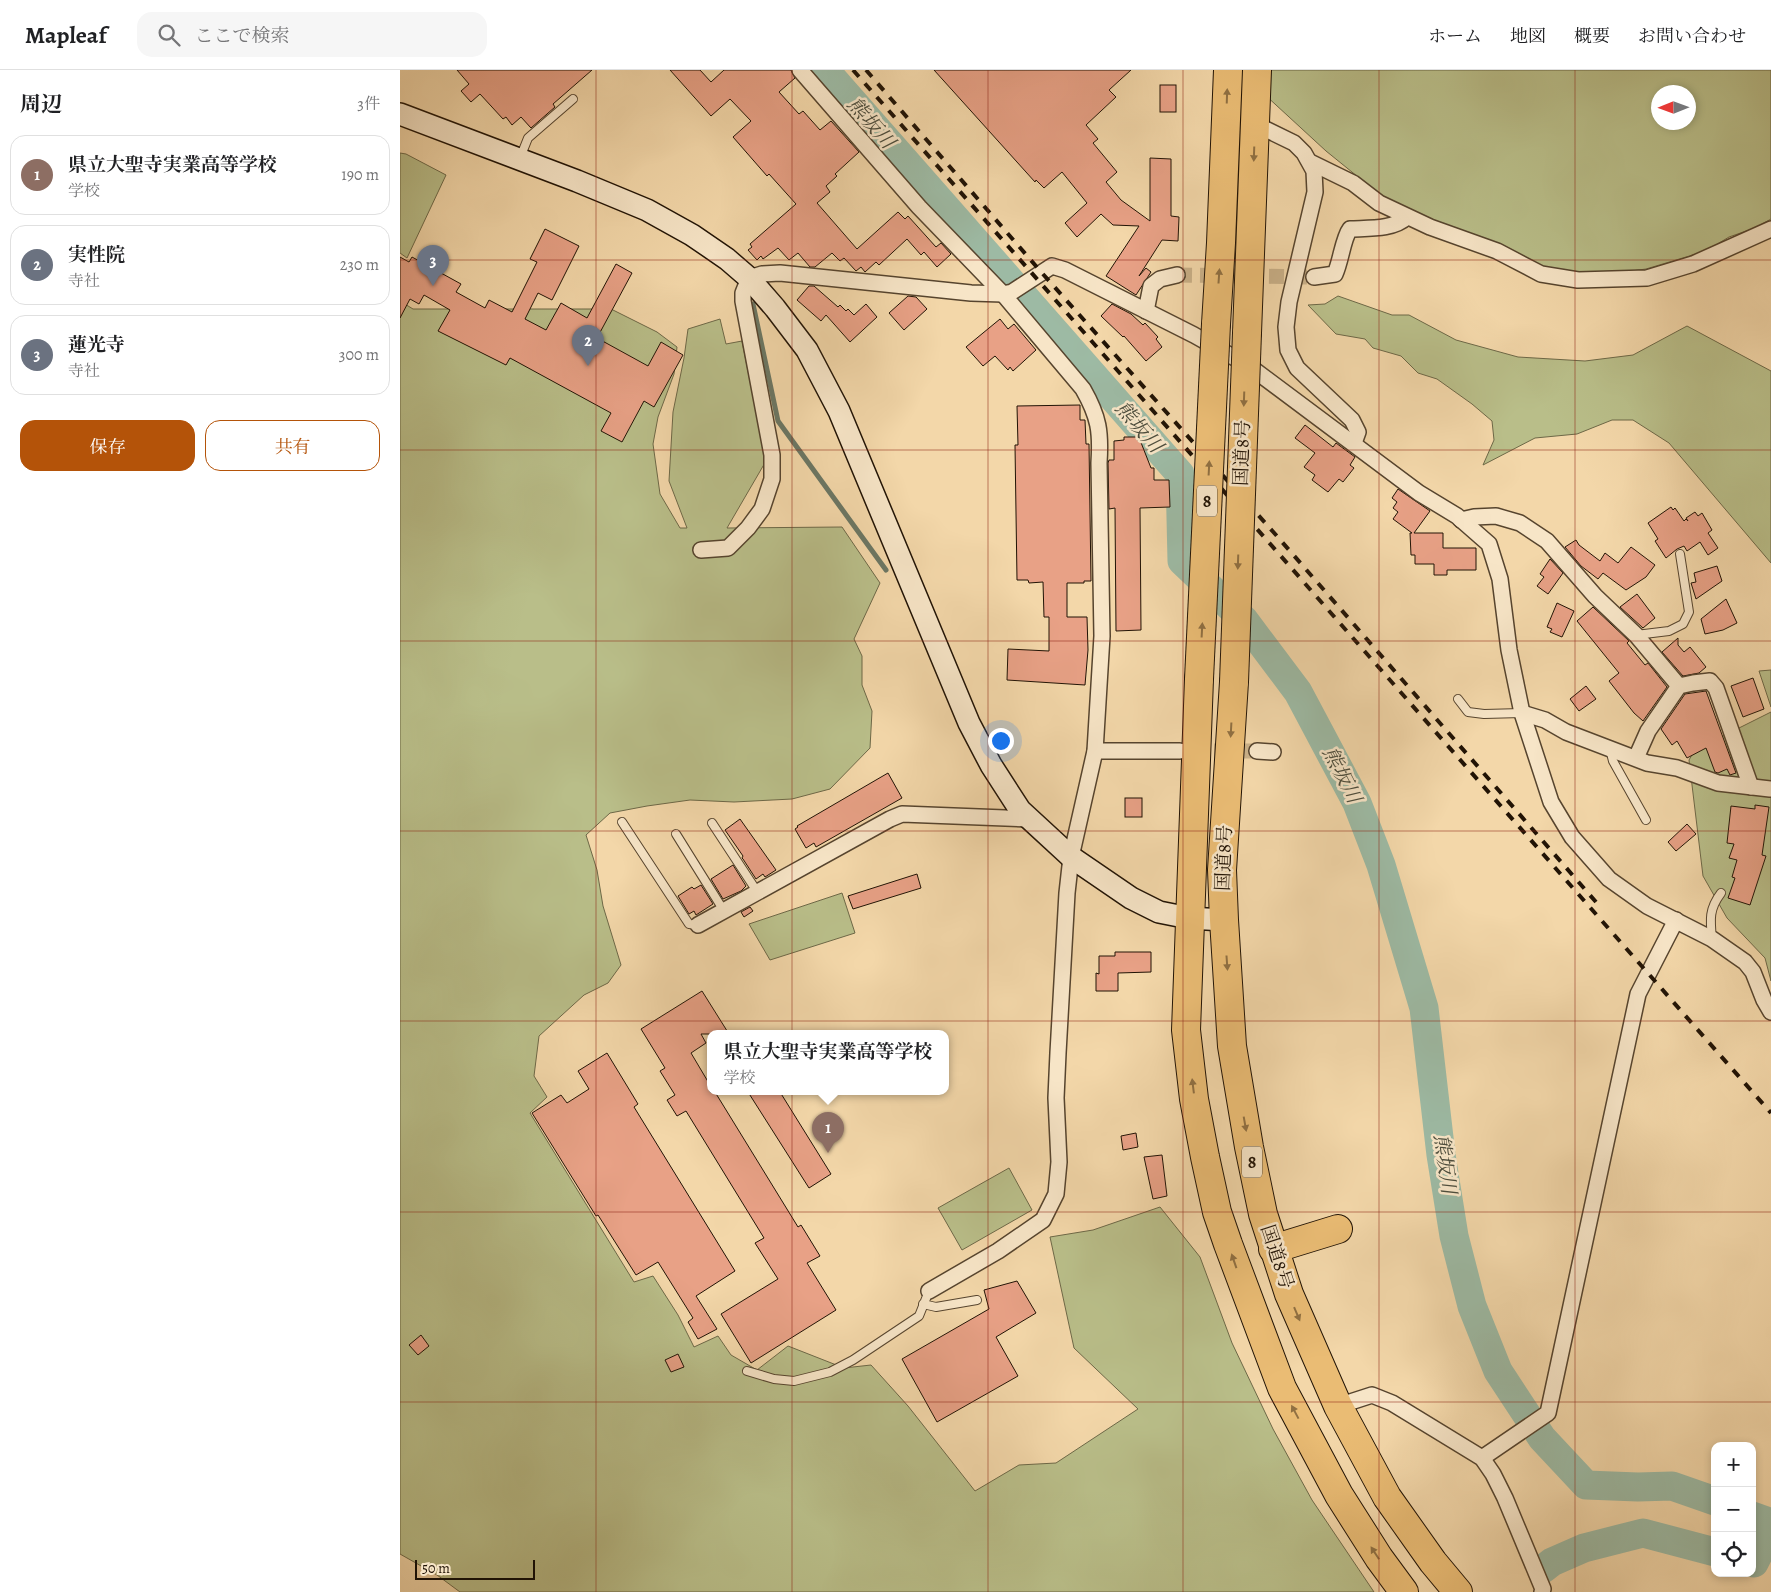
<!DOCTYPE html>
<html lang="ja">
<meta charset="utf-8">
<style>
:root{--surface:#fff;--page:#f6f6f6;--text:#202124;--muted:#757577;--line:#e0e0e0;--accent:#b45309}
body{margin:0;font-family:Alegreya,"Noto Serif JP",serif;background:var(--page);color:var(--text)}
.controls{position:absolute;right:15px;bottom:15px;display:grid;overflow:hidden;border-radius:10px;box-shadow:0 2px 8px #0003}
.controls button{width:45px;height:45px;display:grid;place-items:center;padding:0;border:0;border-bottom:1px solid var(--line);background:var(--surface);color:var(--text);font:25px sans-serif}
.compass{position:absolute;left:1251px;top:15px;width:45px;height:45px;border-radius:50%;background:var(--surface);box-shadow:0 2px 8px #0003;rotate:269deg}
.scale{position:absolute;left:15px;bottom:12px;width:120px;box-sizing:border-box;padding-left:5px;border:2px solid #211305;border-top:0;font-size:14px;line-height:18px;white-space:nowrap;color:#211305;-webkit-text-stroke:4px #f7e5c7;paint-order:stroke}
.you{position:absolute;left:600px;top:670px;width:18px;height:18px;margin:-12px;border:4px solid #fff;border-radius:50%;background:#1a73e8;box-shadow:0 0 0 8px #1a73e833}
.badge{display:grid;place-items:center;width:32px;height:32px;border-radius:50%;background:var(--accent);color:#fff;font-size:16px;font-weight:700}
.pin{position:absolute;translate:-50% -41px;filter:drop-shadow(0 1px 2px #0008)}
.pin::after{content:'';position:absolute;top:26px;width:18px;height:15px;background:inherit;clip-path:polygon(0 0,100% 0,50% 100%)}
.popup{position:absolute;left:307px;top:960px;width:242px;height:65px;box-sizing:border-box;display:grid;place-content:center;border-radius:10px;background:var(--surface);filter:drop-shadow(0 1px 4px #0005);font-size:16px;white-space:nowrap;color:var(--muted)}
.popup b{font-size:19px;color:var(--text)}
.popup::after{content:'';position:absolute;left:50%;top:100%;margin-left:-10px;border:10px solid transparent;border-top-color:var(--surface)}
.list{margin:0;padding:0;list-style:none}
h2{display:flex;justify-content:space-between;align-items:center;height:65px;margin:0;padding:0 20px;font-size:21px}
h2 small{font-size:16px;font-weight:400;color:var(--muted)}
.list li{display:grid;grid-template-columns:32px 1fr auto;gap:15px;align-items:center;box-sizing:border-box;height:80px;margin:0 10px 10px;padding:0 10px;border:1px solid var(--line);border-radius:15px}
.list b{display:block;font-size:19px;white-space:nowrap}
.list p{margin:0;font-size:16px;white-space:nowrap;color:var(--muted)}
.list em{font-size:16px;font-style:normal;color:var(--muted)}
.actions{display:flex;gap:10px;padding:15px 20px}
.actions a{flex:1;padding:11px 0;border:1px solid var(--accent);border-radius:15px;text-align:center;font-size:18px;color:var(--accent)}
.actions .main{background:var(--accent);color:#fff}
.icon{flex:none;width:28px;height:28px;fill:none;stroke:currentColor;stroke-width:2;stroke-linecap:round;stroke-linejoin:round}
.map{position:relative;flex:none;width:1371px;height:1522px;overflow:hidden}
header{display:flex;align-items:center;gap:30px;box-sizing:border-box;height:70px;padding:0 25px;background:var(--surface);border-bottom:1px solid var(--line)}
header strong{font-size:24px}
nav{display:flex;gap:28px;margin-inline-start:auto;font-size:18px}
.search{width:350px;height:45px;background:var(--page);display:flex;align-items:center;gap:12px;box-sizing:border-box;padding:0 18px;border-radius:15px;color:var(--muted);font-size:19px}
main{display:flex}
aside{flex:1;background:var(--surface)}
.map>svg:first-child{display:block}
</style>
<header>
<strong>Mapleaf</strong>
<div class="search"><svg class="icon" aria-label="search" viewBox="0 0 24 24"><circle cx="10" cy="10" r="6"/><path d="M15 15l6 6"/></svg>ここで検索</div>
<nav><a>ホーム</a><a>地図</a><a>概要</a><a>お問い合わせ</a></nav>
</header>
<main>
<aside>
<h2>周辺<small>3件</small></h2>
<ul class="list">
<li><span class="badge" style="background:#8d6e63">1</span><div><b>県立大聖寺実業高等学校</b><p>学校</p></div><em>190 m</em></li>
<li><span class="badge" style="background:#6b7280">2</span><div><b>実性院</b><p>寺社</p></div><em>230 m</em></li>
<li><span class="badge" style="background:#6b7280">3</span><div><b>蓮光寺</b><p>寺社</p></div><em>300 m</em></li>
</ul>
<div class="actions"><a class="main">保存</a><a>共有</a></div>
</aside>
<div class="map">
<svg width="1371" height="1522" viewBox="0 0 1371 1522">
<rect width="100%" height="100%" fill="#f3d7a9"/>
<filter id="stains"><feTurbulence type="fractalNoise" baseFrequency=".004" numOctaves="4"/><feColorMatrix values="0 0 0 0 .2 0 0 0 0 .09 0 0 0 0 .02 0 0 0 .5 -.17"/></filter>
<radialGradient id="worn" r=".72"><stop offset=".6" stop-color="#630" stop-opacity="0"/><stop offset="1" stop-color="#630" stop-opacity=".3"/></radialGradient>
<g fill="#b9be89" stroke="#6d6847" fill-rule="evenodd">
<path d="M838 0H1371V149L1355 158 1329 167 1306 181 1246 199 1209 204H1175L1148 200 1025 149 989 132 926 81ZM1258 22H1288V52H1258Z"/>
<polygon points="0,83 6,84 46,105 7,188 0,183"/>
<polygon points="938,226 992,245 1009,245 1056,270 1118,287 1185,291 1233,285 1287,256 1371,301 1371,493 1269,373 1233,350 1212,350 1177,364 1135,368 1083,395 1094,370 1092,351 1072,334 1037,309 1018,303 1001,286 973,278 965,269 936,264 908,235 925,234"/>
<polygon points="0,231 13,239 211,239 257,262 277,277 274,304 258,347 253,374 260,424 280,458 287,458 269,411 273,342 284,288 288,259 320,249 326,274 342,271 366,391 327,458 442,457 480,513 454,569 462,586 462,615 472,641 470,678 430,719 392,729 334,732 290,730 247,736 210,743 186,765 197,800 203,836 221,895 208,913 184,925 139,966 134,1006 147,1027 130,1043 234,1212 253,1206 278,1245 294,1277 318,1266 331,1285 357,1300 388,1276 444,1298 471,1295 508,1336 575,1421 619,1395 656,1393 738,1339 674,1278 650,1167 693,1160 760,1137 800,1187 832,1273 873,1359 912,1430 974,1522 60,1522 37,1505 0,1484"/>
<polygon points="1371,600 1371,637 1359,601"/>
<polygon points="1371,642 1371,911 1365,888 1327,848 1303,806 1289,690 1293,683 1307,674"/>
<polygon points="442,823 455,863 370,890 349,854"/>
<polygon points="609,1098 632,1140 562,1180 538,1138"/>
</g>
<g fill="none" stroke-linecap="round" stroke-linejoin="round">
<polyline stroke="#6b7764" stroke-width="5" points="353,234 378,351 486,500"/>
<g stroke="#9dbaa4" stroke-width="29">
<polyline points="425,0 780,404 782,491 844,550 898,622 957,733 981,795 1024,938 1041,1085 1054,1166 1072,1236 1098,1301 1142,1368 1186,1415 1238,1417 1272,1416 1315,1431"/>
<polyline points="1352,1446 1366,1451 1367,1467 1354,1493"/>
<polyline points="1143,1499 1152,1492 1184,1478 1243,1463 1315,1482"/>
</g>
</g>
<g fill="#e8a186" stroke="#211305">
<polygon points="57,0 192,0 153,34 155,37 131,58 121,47 112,55 106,47 103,49 80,24 71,32 61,21 69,14"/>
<polygon points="270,0 300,0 311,12 324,0 391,0 395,8 379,22 399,44 403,41 420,60 431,51 459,82 435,104 437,106 426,116 430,122 417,133 457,179 498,142 505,149 508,146 536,177 541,173 551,184 537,197 524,182 521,185 507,169 479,195 476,192 465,202 461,197 456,201 444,188 440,191 432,183 415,197 410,197 398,183 389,190 378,178 363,189 361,186 357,190 348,180 352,177 350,174 396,134 369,104 367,106 333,67 351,51 330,29 311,46"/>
<polygon points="534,0 731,0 709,20 716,27 686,55 698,69 693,73 717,102 706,112 721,130 750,151 750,88 771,89 771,146 779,147 778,171 762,170 739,206 746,198 751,202 736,225 706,206 739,156 713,155 701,144 677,167 665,153 687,133 662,102 644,118 636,110 635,112"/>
<rect x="760" y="15" width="16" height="27"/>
<polygon points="145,159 179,176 152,230 138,223 125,249 146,260 161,233 187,248 216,194 232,203 197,268 248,296 261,272 283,285 254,337 244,331 222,372 201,361 211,343 110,288 106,295 38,261 50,240 24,225 19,234 10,229 0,248 0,187 9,192 12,187 61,214 56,222 85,238 89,230 112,242 137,192 130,189"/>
<polygon points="409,216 414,216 438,237 440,235 446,241 448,239 454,245 466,234 477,247 450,272 426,245 421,251 397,230"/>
<polygon points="508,226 516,227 527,239 504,260 489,243"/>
<polygon points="712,234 731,244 743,255 745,253 758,267 756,269 762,277 746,291 724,266 723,267 701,246"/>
<polygon points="600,249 608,259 614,254 636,280 613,301 610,297 608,300 595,286 583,296 566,277"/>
<polygon points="680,335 680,350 685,350 686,374 689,374 691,511 684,511 684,513 667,513 667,547 687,547 688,580 685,615 607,610 608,579 649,581 649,547 644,547 643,512 629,513 628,510 617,510 615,375 618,375 617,336"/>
<polygon points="905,355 933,377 936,373 955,387 950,395 954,398 943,412 939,409 928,422 912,410 915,405 904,397 915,383 895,368"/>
<polygon points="724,367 737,367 737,370 740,370 751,398 754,398 754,410 769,410 770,437 740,438 741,560 716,561 715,438 709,439 708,393 709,390 714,390 714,371 724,370"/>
<polygon points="998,419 1030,441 1014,463 1043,463 1043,478 1076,478 1076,500 1047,500 1047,505 1034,505 1034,494 1015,494 1015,485 1011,485 1010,463 1012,463 993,449 998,442 993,438 997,432 992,428"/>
<polygon points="1271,437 1273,440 1275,438 1284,451 1286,449 1288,451 1286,448 1295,442 1298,446 1302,443 1312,460 1308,463 1318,478 1308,485 1300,472 1287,481 1284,476 1277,479 1266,488 1255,471 1258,469 1248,453"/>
<polygon points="1176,470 1179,475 1200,491 1205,483 1218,493 1231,477 1255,495 1246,507 1226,520 1203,503 1198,509 1181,496 1165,477"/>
<polygon points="1150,489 1163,503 1148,524 1137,516 1144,507 1140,504"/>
<polygon points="1317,496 1322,511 1296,529 1291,513 1296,512 1294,503"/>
<polygon points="1237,524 1255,548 1243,558 1220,537"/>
<polygon points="1326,529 1337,553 1323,560 1305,564 1301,549"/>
<polygon points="1157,533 1174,541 1162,567 1150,562 1152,559 1147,557"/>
<polygon points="1193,537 1229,571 1227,573 1245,595 1248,593 1267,617 1243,651 1234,643 1209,611 1219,603 1177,551"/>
<polygon points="1278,568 1278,575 1284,582 1290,577 1306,597 1299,603 1283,606 1262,582"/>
<polygon points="1353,608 1364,639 1343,647 1331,616"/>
<polygon points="1186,616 1196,629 1179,641 1170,629"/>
<polygon points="1306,621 1336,703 1330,705 1327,699 1318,703 1315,702 1306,678 1287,688 1277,671 1272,675 1261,659 1285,624"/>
<polygon points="488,703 502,728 416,777 414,773 406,778 395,759 398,757 397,756"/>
<rect x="725" y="728" width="17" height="19"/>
<polygon points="1355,735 1369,737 1362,785 1366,786 1350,835 1328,828 1335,808 1332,807 1337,790 1329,788 1334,774 1327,773 1331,736 1355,739"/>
<polygon points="340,749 376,800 365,807 363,804 356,809 343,789 342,788 343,786 325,760"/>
<polygon points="1287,754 1296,764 1276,781 1268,772"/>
<polygon points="333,795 346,816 341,821 323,829 311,809"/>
<polygon points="517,804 521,818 453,839 448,826"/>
<polygon points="301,815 313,834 296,845 294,841 289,844 278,826 292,817 294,819"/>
<polygon points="350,837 353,841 344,847 341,842"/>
<polygon points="715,882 751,882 751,902 718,903 718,921 696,921 696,903 699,904 699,886 715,886"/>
<polygon points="302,921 329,964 301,964 306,973 291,983 310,1015 310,1022 315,1022 398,1157 401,1155 420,1186 407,1193 436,1240 351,1293 321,1244 378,1209 355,1173 364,1168 286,1041 277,1046 267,1030 275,1025 260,1001 265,998 241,959"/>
<polygon points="207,983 238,1034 234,1037 335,1201 296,1226 317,1259 298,1269 288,1252 293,1248 258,1192 236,1205 198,1145 196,1146 132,1043 161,1025 167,1033 189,1019 178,1001"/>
<polygon points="348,1022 380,1022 431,1104 409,1118"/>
<polygon points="736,1063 738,1077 723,1080 721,1066"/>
<polygon points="762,1085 767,1126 753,1129 744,1087"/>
<polygon points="617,1211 636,1243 596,1267 618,1306 537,1352 502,1289 589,1239 584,1220"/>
<polygon points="21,1265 29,1276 18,1285 9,1275"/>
<polygon points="278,1284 284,1297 271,1302 265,1290"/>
</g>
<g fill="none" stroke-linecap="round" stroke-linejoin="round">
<g stroke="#c9b088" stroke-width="15" stroke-dasharray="15 8" stroke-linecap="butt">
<polyline points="777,205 914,207"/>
<polyline points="791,681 857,681"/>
</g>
<defs>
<g id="lane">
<polyline points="120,88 128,68 173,29"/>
<polyline points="1236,565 1269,561 1283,554 1289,542 1280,484"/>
<polyline points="1058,629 1068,642 1084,644 1122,643"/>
<polyline points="1210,679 1213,691 1246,750"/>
<polyline points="222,752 289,854 298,855"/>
<polyline points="312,753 358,823"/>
<polyline points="276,764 324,841"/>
<path d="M1312 869C1310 849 1309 839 1321 823"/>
<polyline points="523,1234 536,1237 577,1230"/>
<polyline points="347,1301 374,1309 394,1311 430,1302 453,1290 519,1246 529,1221"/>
</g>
<g id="street">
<path d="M400 0 519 137 603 224 683 319C699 347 701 362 699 393L702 566 695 681 671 787 667 823 658 983 656 1028 659 1092 656 1124 643 1150 598 1181 529 1221"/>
<polyline points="855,54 894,73 904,83 914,101 915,122 889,232 886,257 888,280 897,298 952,350 958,362 954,373"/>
<polyline points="910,92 953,113 979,133 1030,157 1097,181 1141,204 1178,210 1247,208 1293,194 1371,159"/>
<path d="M914 207 935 204C941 191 943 168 950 159 969 158 993 160 1007 147"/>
<polyline points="746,241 751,216 760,209 777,205"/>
<polyline points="1061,450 1074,447 1096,446 1120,453 1147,471 1195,526 1236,565 1279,616"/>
<polyline points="301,480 328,478 348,458 362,439 372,409 372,385 343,231 343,223 349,208 362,204 380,203 571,223 603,224 612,222 652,196 665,200 794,265 849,296 1019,423 1057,446 1089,474 1100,509 1109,580 1122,643 1151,732 1172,767 1209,809 1247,836 1312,869 1345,892 1353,902 1364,930 1371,942"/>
<polyline points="1122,643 1145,650 1166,662 1247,693 1277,698 1318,713 1370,719"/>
<polyline points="695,681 780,681"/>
<polyline points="857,681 873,682"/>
<polyline points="1236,688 1248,661 1279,616 1293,613 1310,611 1316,618 1351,717"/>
<polyline points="298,855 490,749 502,744 628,749"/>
<polyline points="938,1336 972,1325 992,1333 1082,1388 1093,1404 1105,1428 1143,1519 1142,1522"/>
<polyline points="1082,1388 1148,1343 1238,924 1276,850"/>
</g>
<polyline id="secondary" points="0,44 177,111 247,140 292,165 327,189 349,208 375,238 407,280 439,341 569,653 591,695 620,740 671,787 731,828 759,842 789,848 824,850"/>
<g id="highway">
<polyline points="816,254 821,173 828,0"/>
<polyline points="847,263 857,0"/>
<polyline points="799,609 786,960 794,1029 805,1087 817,1142 828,1174 882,1318 939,1425 979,1488 1004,1522"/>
<polyline points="834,612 822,800 824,850 832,976 849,1077 863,1144 889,1224 938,1336 987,1427 1033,1492 1058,1522"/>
<polyline points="873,1179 938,1159"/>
</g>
</defs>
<use href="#lane" stroke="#56442e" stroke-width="10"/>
<use href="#street" stroke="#56442e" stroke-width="18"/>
<use href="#secondary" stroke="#211305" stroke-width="24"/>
<use href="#highway" stroke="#211305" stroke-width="30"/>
<use href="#lane" stroke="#f7e5c7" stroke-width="8"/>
<use href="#street" stroke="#f7e5c7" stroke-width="15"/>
<use href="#secondary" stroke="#f7e5c7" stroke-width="21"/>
<use href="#highway" stroke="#eabc74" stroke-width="28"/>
<g stroke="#211305" stroke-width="4" stroke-dasharray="9 9" stroke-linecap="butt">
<polyline points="453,0 1371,1043"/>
<polyline points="466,0 642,203 876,465 1196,832"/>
</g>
<defs>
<g id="highway-bridge">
<polyline points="799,609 816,254"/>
<polyline points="834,612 847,263"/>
</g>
</defs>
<use href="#highway-bridge" stroke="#211305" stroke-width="30" stroke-linecap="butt"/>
<use href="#highway-bridge" stroke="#eabc74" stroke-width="28"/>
</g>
<defs><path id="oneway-solid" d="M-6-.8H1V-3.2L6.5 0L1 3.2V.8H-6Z" transform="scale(1.25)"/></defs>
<g fill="#907042">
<use href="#oneway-solid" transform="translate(827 26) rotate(-88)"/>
<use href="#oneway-solid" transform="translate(854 84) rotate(92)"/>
<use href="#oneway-solid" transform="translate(819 206) rotate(-86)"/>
<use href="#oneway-solid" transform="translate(844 329) rotate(92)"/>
<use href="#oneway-solid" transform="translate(809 398) rotate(-87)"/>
<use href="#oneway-solid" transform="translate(838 492) rotate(92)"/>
<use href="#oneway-solid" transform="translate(802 560) rotate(-87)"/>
<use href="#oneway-solid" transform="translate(831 660) rotate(93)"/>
<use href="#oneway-solid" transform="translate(827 893) rotate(86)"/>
<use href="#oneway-solid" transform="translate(793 1016) rotate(-97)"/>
<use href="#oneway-solid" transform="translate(845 1054) rotate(80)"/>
<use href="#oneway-solid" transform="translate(834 1191) rotate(-109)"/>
<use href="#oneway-solid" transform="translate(897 1244) rotate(67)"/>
<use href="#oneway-solid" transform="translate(895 1342) rotate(-118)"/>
<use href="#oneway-solid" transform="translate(975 1483) rotate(-123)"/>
</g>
<path fill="none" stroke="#8f2418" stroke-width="1" stroke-opacity="0.55" d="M196 0V1522M392 0V1522M588 0V1522M783 0V1522M979 0V1522M1175 0V1522M0 190H1371M0 380H1371M0 571H1371M0 761H1371M0 951H1371M0 1142H1371M0 1332H1371"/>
<g text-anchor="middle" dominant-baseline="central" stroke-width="5" stroke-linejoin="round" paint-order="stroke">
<g fill="#f7e5c7" stroke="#61523f" stroke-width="1">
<rect x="797" y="415.5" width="20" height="31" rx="4"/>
<rect x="842" y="1076.5" width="20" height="31" rx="4"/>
</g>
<g font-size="18" font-weight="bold" fill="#211305">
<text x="807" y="431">8</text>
<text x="852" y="1092">8</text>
</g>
<g font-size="19" fill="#211305" stroke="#f7e5c7">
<text transform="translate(842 383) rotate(-88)">国道8号</text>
<text transform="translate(824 788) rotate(-88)">国道8号</text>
<text transform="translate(877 1187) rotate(72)">国道8号</text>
</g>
<g font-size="20" font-style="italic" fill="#4c4d3d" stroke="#f7e5c7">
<text transform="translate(471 53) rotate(49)">熊坂川</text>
<text transform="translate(739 357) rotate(49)">熊坂川</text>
<text transform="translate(942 705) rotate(63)">熊坂川</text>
<text transform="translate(1045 1094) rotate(82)">熊坂川</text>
</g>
</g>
<rect width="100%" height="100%" filter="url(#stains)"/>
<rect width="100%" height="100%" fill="url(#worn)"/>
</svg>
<div class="controls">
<button>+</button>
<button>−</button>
<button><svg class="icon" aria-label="locate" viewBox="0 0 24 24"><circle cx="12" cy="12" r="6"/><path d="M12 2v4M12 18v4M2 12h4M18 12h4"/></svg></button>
</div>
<svg class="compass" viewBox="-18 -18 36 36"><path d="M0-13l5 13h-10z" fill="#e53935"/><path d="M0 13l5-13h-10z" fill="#757577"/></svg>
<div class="scale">50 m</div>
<div class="you"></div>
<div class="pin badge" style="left:428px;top:1083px;background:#8d6e63">1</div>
<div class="popup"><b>県立大聖寺実業高等学校</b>学校</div>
<div class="pin badge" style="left:188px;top:296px;background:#6b7280">2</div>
<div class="pin badge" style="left:33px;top:216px;background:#6b7280">3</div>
</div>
</main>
